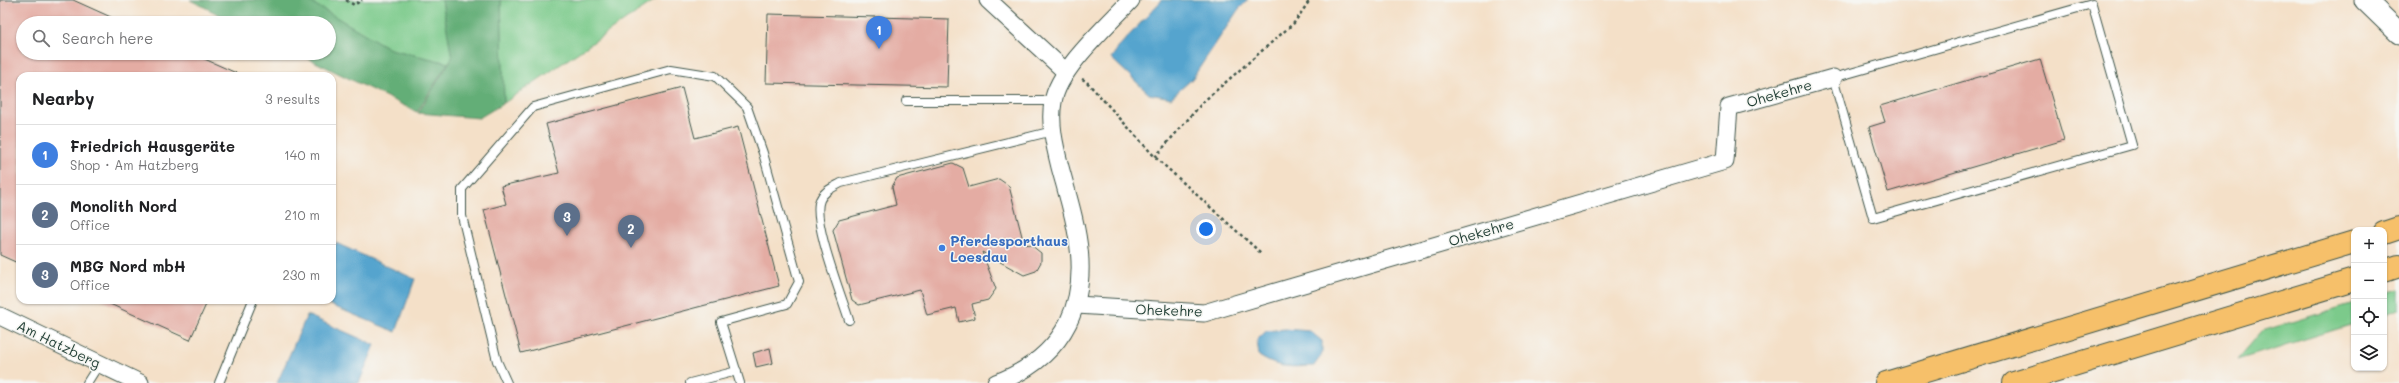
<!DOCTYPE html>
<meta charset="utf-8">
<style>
:root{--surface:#fff;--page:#f6f6f6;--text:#202124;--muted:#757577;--line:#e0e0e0;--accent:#d93025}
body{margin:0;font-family:Mali,sans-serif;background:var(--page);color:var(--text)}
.controls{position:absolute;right:12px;bottom:12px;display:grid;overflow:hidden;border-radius:8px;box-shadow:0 1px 3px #0004}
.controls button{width:36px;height:36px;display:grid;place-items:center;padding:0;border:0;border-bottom:1px solid var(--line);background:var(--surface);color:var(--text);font:20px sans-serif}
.you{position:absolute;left:1206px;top:229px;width:14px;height:14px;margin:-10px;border:3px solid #fff;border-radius:50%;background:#1a73e8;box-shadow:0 0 0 6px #1a73e833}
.badge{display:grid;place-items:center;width:26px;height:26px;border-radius:50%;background:var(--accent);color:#fff;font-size:13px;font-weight:700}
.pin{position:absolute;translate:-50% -33px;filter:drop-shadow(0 1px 2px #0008)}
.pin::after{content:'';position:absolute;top:21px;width:14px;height:12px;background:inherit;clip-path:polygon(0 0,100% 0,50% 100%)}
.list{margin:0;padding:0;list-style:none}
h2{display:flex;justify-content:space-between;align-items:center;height:52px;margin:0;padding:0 16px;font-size:17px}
h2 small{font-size:13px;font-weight:400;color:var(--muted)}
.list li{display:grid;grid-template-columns:26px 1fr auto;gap:12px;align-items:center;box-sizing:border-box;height:60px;padding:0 16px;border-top:1px solid var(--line)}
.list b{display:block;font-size:15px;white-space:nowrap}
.list p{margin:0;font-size:13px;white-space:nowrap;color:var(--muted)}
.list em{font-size:13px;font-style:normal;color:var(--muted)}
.icon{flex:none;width:22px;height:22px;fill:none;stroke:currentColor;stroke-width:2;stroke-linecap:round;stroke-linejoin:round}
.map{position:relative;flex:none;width:2399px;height:383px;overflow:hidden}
.search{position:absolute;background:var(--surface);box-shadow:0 1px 3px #0004;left:16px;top:16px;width:320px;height:44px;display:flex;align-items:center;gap:10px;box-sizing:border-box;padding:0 14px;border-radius:22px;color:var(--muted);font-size:15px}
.panel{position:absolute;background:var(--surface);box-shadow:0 1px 3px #0004;left:16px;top:72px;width:320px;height:232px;border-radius:12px}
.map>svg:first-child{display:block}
</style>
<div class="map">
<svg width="2399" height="383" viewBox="0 0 2399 383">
<rect width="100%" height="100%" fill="#f6f6f2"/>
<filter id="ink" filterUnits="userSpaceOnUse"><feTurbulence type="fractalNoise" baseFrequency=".025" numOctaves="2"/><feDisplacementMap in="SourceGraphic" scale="8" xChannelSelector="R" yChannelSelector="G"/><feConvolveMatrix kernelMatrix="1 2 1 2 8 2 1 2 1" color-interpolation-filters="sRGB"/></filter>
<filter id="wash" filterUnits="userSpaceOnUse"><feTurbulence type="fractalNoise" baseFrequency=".012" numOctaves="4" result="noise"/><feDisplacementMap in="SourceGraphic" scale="16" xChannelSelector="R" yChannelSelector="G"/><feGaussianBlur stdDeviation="0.9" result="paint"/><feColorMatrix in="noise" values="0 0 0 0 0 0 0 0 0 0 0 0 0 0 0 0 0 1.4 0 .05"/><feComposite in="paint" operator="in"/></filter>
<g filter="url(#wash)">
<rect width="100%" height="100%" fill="#f4e0c8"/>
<g fill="#7bca8b" stroke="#4d8460">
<polygon points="307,0 442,0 452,58 448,63 390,49"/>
<polygon points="501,0 655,0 504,103"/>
<polygon points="2399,289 2399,310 2384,315 2384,294"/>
<polygon points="2354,303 2354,324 2237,360 2262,331"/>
</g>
<g fill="#64ae77" stroke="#427656">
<polygon points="190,0 307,0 390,49 448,63 417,112 297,53 329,53 329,23 236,23"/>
<polygon points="442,0 501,0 504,103 479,118 418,113 452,58"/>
</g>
<g fill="#54a4ce" stroke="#3a7081">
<polygon points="1162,0 1248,0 1238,10 1192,79 1171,98 1149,94 1111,58 1121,44"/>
<polygon points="336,243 415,279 396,332 318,300 332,300 332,252"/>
<polygon points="307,315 375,345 359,383 277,383"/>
<path d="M1285 329 1310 331 1322 341V354L1314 366C1291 367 1279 369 1259 356L1257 340 1266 331Z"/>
</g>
<g id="blocks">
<g fill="#e4aca3">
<polygon points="0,0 73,0 124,23 23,23 23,53 191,53 243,76 20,76 20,264 0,255"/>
<polygon points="768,14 949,19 947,87 766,83"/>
<polygon points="2040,59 2064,140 1888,192 1869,127 1885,122 1880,106"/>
<polygon points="682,88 695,138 738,127 779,286 521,353 484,210 506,204 501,186 559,173 546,124"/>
<polygon points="953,163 963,168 969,187 999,179 1009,186 1024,244 1031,245 1041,253 1041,262 1036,271 1024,275 982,252 996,289 988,300 972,304 975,318 959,322 956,308 927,315 920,290 859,305 852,300 833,230 839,220 896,205 892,187 897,178"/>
<polygon points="101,300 208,300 190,340"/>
<polygon points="770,348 773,363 756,367 753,353"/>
</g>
</g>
</g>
<g filter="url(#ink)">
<use href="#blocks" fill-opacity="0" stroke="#3f554a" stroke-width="1"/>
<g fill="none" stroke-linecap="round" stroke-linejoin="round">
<defs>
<g id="service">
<polygon points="2092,4 2132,145 1873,218 1833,78"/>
<polyline points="906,101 1053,101"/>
<path d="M849 320C842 297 811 219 820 200 824 191 832 188 841 183L1053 131"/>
<polyline points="87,383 99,364"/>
<polyline points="219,383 253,300"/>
<polyline points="507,383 497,361 462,216 462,189 533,107 671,69 715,76 747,107 763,153 799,282 787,304 721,322 740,383"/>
<polyline points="690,383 737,371"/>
</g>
<g id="minor">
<polyline points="988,0 1065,71"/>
<polyline points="1077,305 1204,313 1725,161 1729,107 1833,78"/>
<polyline points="0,316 140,383"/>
<path d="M996 383C1028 371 1053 353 1068 323 1093 272 1074 219 1060 167 1055 147 1049 123 1053 102 1058 69 1108 25 1131 0"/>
</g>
<polyline id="tertiary" points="2365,0 2399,33"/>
<g id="motorway">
<polyline points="2384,233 2399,228"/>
<polyline points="2384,271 2399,266"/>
<polyline points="1886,383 2354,242"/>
<polyline points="2014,383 2354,280"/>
</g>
</defs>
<use href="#service" stroke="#3f554a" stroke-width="10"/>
<use href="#minor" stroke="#3f554a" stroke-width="19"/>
<use href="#tertiary" stroke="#3f554a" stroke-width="23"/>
<use href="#motorway" stroke="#3f554a" stroke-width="24"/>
<g stroke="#3f554a" stroke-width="2.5" stroke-dasharray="3 3" stroke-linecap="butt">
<polyline points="346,0 354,5 362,0"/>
<polyline points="1082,79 1086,81 1155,157 1262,254"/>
<polyline points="1155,157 1204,101 1294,23 1310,0"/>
</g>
<use href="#service" stroke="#fff" stroke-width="8"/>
<use href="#minor" stroke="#fff" stroke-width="17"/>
<use href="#tertiary" stroke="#fff" stroke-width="21"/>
<use href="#motorway" stroke="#f6c06b" stroke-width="22"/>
</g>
</g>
<circle fill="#3f7fe0" stroke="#f6f6f2" stroke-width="1.5" cx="942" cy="248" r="4"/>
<g text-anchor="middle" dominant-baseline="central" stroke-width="3" stroke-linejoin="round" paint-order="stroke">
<g font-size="14" fill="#1f3d34" stroke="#f6f6f2">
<text transform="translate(1779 93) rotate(-16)">Ohekehre</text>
<text transform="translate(1481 232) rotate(-16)">Ohekehre</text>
<text transform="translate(1169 310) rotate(2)">Ohekehre</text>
<text transform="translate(59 344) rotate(26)">Am Hatzberg</text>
</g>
<g font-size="14" font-weight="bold" fill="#366cbe" stroke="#f6f6f2" text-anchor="start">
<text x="950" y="240">Pferdesporthaus<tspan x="950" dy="16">Loesdau</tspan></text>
</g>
</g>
</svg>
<div class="controls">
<button>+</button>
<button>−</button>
<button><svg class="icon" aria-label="locate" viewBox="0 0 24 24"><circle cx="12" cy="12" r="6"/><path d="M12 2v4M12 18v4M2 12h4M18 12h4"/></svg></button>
<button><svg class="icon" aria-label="layers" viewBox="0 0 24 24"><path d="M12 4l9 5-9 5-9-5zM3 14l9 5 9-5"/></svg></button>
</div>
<div class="you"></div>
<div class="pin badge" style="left:879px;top:49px;background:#3f7fe0">1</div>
<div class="pin badge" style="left:631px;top:248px;background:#5c6f8a">2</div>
<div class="pin badge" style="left:567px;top:236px;background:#5c6f8a">3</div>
<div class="search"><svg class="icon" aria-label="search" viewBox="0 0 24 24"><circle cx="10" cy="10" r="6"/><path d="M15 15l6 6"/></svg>Search here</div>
<section class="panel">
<h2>Nearby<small>3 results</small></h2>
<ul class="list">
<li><span class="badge" style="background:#3f7fe0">1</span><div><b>Friedrich Hausgeräte</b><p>Shop · Am Hatzberg</p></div><em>140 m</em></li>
<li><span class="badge" style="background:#5c6f8a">2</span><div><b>Monolith Nord</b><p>Office</p></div><em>210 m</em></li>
<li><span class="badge" style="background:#5c6f8a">3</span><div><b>MBG Nord mbH</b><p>Office</p></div><em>230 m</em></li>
</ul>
</section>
</div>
